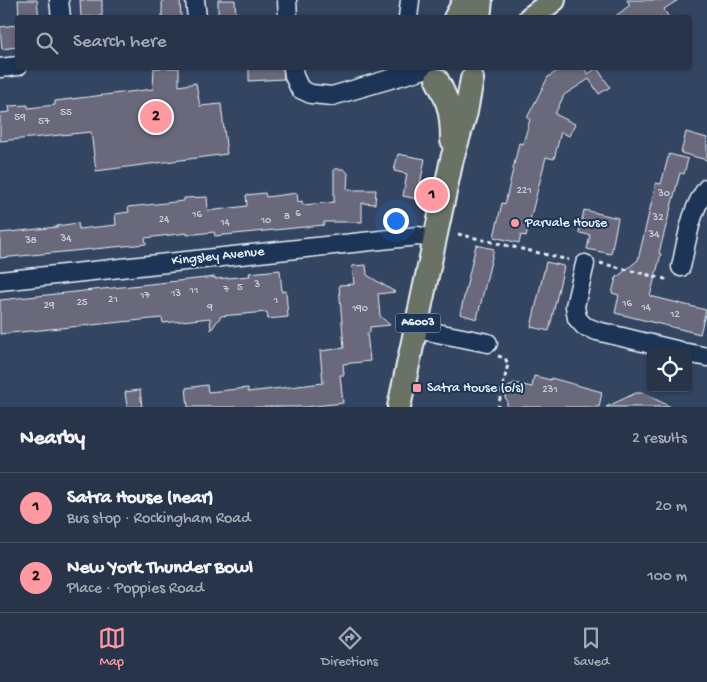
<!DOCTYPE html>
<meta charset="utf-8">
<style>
:root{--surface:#27344a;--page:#333f54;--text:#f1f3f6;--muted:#a4aab5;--line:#434f62;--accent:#ff9aa2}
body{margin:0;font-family:"Gochi Hand",sans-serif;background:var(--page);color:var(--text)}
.controls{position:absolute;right:15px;bottom:15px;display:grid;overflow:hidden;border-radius:5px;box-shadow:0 1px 4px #0004}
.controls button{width:45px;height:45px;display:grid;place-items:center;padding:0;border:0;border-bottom:1px solid var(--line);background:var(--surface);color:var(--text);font:25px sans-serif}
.you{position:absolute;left:395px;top:220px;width:18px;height:18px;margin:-12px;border:4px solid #fff;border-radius:50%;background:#1a73e8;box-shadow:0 0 0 8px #1a73e833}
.badge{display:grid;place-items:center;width:32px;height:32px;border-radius:50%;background:var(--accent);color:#111;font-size:16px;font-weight:700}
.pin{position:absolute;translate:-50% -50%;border:2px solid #fff;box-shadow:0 1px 5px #0006}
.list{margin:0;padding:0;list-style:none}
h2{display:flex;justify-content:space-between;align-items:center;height:65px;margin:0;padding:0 20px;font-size:21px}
h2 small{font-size:16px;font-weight:400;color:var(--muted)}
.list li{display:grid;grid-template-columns:32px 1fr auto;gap:15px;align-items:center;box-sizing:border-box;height:70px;padding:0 20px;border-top:1px solid var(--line)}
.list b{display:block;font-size:19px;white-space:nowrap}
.list p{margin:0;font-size:16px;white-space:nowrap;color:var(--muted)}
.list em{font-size:16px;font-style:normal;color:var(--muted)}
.icon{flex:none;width:28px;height:28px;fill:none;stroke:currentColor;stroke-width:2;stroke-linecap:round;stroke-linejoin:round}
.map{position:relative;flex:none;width:707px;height:407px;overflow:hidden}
.search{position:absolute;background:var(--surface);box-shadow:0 1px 4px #0004;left:15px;right:15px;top:15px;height:55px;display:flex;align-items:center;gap:12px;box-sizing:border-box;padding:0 18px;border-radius:5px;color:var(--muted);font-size:19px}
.sheet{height:205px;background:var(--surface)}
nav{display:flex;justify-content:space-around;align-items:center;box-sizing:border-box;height:70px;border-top:1px solid var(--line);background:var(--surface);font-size:14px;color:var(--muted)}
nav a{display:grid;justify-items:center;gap:2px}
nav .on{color:var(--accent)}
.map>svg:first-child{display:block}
</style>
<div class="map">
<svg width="707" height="407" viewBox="0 0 707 407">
<rect width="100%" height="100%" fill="#344562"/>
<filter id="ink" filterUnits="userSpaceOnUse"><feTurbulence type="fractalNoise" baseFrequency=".02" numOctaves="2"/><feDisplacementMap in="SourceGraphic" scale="10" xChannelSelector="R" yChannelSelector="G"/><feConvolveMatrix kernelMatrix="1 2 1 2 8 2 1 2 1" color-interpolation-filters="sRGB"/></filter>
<g filter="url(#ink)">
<g fill="#6a697c" stroke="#e8f1f8">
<polygon points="18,0 37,0 39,18 19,18"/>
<polygon points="80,0 102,0 102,16 81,17"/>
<polygon points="162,0 180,0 181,18 162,18"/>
<polygon points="218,0 235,0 236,18 218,18"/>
<polygon points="627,0 678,0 664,9 669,18 613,18 630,5"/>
<polygon points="16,25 18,47 2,49 0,27"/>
<polygon points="154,68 179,68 179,86 196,83 200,106 221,104 227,154 96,171 91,132 0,141 0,113 10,112 9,106 28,105 28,108 55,105 55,101 153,89"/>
<polygon points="249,68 283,68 284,79 249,81"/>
<polygon points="562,68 584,68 588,74 597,68 610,87 599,94 589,79 564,95 555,114 575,124 569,136 561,132 554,159 546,157 526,236 521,235 519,243 494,237 502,203 505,204 519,143 523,144 530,119 527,118 548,77"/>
<polygon points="686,132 707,138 707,160 681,153"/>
<polygon points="398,154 425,159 417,199 403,196 407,174 394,171"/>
<polygon points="669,154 688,159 684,174 680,173 665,230 659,253 661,254 650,296 706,310 700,334 615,313 619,295 612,293 616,278 638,260 656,183 661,184"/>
<polygon points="334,169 344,169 348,173 347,190 376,190 375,204 362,203 362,222 324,222 324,225 215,236 214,232 187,235 187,233 145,238 146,244 0,258 0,233 57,227 57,226 78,223 79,229 116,225 115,214 129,212 128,207 184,201 184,198 207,197 208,211 247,206 246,195 265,193 266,197 297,193 298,202 302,201 303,205 334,202"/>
<polygon points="584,210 618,218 611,254 587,249 590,235 579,233"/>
<polygon points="476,245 494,249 477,319 460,314"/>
<polygon points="546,262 564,266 549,331 531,327"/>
<polygon points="366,265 367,275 395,292 378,294 380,316 390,325 370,327 370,333 367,333 370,361 343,364 344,375 340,375 343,403 305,407 188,407 186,388 207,385 208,392 248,388 248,392 323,383 320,351 344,348 339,285 354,284 352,266"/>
<polygon points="280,270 282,292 286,291 288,317 268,319 267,312 221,316 211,330 210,318 163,323 162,318 0,334 0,300 215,277 215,279 250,276 249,273"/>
<polygon points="534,376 551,380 551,378 602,392 599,407 507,407 507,400 505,398 507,388 514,383 532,387"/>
<polygon points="140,390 142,407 127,407 125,392"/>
<polygon points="636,393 643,393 671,407 606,407"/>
</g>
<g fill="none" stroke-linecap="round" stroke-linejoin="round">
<defs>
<g id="minor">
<polyline points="59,0 61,18"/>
<polyline points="195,0 197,18"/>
<polyline points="287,0 288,18"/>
<polyline points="408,18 410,0"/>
<polyline points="0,68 18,66"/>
<polyline points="293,68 294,76 300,89 311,94 332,96 428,68"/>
<polyline points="585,264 575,306 577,318 584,326 597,331 680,351"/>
<path d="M681 267C687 241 690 210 707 188"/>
<polyline points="0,281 418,236 435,239"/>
<polyline points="417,329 488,343"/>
<polyline points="688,353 707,357"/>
</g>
<g id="major">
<polyline points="455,18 465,0"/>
<polyline points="479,18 481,0"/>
<polyline points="530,18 554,0"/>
<path d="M437 80C449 102 452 115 452 140"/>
<polyline points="399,407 452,159 466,112 472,79"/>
</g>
</defs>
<use href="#minor" stroke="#e8f1f8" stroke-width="21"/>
<use href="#major" stroke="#e8f1f8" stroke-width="26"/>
<g stroke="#e8f1f8" stroke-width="3" stroke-dasharray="4 4" stroke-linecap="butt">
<polyline points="458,234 569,260"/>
<polyline points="600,263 665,279 666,275"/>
<polyline points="498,356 505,358 508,364 498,407"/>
</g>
<use href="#minor" stroke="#1d3557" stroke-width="18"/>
<use href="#major" stroke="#6a7266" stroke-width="22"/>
</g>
</g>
<g fill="#ff9aa2" stroke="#1d3557" stroke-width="2">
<circle cx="515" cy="223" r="5"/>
<rect x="412" y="383" width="10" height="10" rx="2.5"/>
</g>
<g text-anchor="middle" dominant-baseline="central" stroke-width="4" stroke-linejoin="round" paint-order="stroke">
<g font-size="11" fill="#c8cfd9">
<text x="66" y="113">55</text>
<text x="20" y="118">59</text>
<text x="44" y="122">57</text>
<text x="524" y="191">221</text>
<text x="664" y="194">30</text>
<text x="298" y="214">6</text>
<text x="197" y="215">16</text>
<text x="287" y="217">8</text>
<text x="658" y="218">32</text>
<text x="164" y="220">24</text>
<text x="266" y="221">10</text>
<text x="225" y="223">14</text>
<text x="654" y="235">34</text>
<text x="66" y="239">34</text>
<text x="31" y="241">38</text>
<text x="257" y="285">3</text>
<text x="240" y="288">5</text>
<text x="226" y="290">7</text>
<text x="194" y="291">11</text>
<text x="176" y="294">13</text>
<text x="145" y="296">17</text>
<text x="113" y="300">21</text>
<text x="276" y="301">1</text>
<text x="82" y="303">25</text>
<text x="627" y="304">16</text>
<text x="49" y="306">29</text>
<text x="210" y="308">9</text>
<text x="646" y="308">14</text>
<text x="360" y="309">190</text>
<text x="675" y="315">12</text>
<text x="550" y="390">231</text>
</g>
<rect fill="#1d3557" stroke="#abb9c8" stroke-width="1" x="395.5" y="313.5" width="45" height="19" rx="4"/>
<g font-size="12" font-weight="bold" fill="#e8f1f8">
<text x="418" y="323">A6003</text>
</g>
<g font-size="14" fill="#e8f1f8" stroke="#1d3557" text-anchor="start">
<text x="525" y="223">Parvale House</text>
<text x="427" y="388">Satra House (o/s)</text>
</g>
<g font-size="14" fill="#e8f1f8" stroke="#1d3557">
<text transform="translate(218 257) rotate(-6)">Kingsley Avenue</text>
</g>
</g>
</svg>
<div class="controls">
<button><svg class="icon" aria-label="locate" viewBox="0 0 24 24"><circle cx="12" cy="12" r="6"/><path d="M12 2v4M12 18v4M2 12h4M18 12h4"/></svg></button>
</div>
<div class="you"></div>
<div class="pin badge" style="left:432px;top:195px">1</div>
<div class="pin badge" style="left:156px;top:117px">2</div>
<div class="search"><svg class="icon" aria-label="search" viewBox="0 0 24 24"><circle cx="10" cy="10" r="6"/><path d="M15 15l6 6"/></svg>Search here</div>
</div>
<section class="sheet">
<h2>Nearby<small>2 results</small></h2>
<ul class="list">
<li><span class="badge">1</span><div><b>Satra House (near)</b><p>Bus stop · Rockingham Road</p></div><em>20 m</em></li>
<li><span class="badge">2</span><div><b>New York Thunder Bowl</b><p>Place · Poppies Road</p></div><em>100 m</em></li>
</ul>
</section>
<nav>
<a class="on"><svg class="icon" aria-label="map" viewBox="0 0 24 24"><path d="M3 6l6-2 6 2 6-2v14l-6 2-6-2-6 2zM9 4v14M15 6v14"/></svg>Map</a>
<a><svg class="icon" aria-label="directions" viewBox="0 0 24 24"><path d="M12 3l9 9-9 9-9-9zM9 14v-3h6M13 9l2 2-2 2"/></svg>Directions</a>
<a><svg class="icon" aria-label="saved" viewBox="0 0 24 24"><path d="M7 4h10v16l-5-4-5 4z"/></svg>Saved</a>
</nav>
